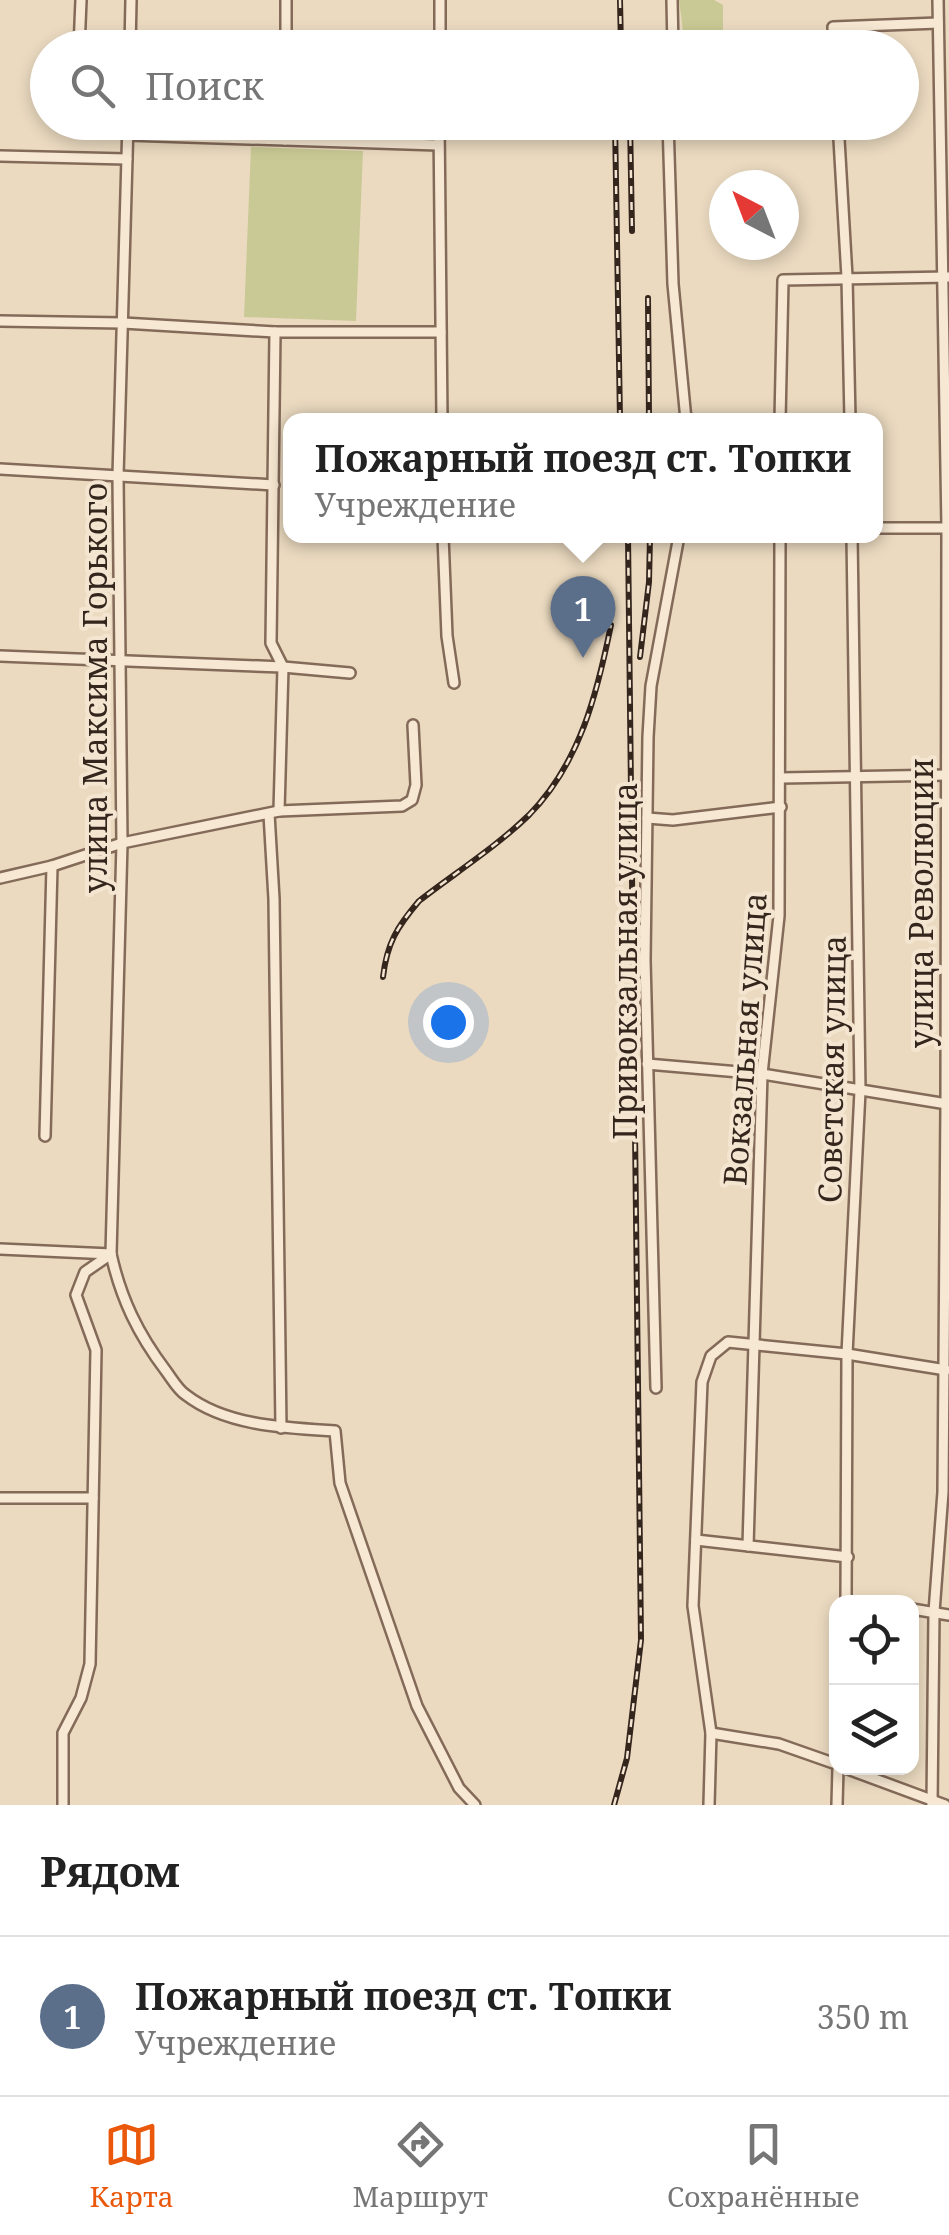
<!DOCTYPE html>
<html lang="ru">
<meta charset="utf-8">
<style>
:root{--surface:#fff;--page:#f6f6f6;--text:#222;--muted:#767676;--line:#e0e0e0;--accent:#ea580c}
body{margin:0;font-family:"Noto Serif",serif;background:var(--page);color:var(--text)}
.controls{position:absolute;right:30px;bottom:30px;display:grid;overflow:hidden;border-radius:20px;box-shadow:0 5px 15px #0003}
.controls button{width:90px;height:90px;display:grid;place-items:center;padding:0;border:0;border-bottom:2px solid var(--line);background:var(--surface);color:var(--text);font:50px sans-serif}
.compass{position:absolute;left:709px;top:170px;width:90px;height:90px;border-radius:50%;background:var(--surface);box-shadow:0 5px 15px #0003;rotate:318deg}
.you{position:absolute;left:448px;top:1022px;width:35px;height:35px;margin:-25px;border:8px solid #fff;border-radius:50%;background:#1a73e8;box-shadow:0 0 0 15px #1a73e833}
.badge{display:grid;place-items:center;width:65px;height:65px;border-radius:50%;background:var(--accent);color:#fff;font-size:32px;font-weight:700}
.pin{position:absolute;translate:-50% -82px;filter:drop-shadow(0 2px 5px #0008)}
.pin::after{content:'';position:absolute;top:52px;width:35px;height:30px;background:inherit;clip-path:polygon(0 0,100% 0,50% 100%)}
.popup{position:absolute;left:283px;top:413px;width:600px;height:130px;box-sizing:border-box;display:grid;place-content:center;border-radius:20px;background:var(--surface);filter:drop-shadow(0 2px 8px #0005);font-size:32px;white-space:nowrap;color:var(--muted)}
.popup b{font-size:38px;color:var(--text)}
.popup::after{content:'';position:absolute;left:50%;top:100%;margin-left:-20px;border:20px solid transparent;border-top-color:var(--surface)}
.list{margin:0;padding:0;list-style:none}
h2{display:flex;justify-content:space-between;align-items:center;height:130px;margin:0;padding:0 40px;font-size:42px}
h2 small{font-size:32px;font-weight:400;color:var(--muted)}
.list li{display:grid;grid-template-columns:65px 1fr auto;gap:30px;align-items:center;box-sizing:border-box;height:160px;padding:0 40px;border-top:2px solid var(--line)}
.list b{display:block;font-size:38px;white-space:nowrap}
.list p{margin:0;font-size:32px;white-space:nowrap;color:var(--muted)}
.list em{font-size:32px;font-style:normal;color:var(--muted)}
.icon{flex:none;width:55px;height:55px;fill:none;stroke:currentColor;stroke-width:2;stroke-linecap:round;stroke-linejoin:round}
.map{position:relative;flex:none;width:949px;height:1805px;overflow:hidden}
.search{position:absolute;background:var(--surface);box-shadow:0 5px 15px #0003;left:30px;right:30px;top:30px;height:110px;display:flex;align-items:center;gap:25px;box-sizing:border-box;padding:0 35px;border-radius:55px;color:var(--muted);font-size:38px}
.sheet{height:290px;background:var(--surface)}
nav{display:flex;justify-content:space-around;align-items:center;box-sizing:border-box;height:140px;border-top:2px solid var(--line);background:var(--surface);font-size:28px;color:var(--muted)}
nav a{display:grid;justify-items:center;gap:5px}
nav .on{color:var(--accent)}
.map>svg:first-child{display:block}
</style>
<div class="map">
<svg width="949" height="1805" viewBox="0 0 949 1805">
<rect width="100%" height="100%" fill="#ebdac0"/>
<g fill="#c9c995">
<polygon points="679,0 714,0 723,5 723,47 685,47"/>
<polygon points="251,147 363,151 356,321 244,317"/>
</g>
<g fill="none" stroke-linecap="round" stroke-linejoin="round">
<defs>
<g id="minor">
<polyline points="672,0 673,48"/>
<polyline points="79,48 81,0"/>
<polyline points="130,48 131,0"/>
<polyline points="286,48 286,0"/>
<polyline points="440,48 440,0"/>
<polyline points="834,48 833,27 938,23"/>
<path d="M128 122 118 476 122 843 111 1254C121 1299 138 1334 166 1371 172 1379 178 1390 186 1395 226 1426 286 1428 335 1431L340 1483 417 1706 459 1788 475 1805"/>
<polyline points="439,122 442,420"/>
<polyline points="668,122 673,284 686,420"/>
<polyline points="838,122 847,277 850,420"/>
<polyline points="127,135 438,145"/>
<polyline points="285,140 285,122"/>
<polyline points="0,156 127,159"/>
<polyline points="0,321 123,323 275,332 441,332"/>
<polyline points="275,332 271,643 283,667 279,811"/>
<polyline points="780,420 783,280 949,277"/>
<polyline points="0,469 274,485"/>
<polyline points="876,528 949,528"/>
<polyline points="443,536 447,636 454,683"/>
<polyline points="0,656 283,667 350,673"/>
<polyline points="781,778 948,775"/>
<polyline points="269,814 274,899 281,1428"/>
<polyline points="647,818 673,820 781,807"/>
<polyline points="0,878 52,866 122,843 279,811 402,806 412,800 416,785 413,725"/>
<polyline points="647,1064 762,1074 947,1104"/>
<polyline points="45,1136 52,866"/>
<polyline points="0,1249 111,1254"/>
<polyline points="656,1388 645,960 648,737 651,686 679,536"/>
<polyline points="0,1498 93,1498"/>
<polyline points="696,1540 848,1557"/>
<polyline points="748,1546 762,1074 779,916 780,536"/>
<polyline points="846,1602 847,1354 860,1091 852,536"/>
<polyline points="912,1609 949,1615"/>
<polyline points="711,1733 779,1744 836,1764"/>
<polyline points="845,1768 945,1805"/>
<polyline points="63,1805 63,1733 81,1698 90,1664 96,1350 76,1295 85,1272 111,1254"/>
<polyline points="709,1805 711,1733 693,1606 702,1382 711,1356 728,1342 847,1354 946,1370"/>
<polyline points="837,1805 838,1768"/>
<polyline points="932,1805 934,1612 943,1492 946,1104 947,528 938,0"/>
</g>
</defs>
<use href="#minor" stroke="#846b59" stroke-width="14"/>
<use href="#minor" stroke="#f7e8d3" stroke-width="9"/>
<defs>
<g id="rail">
<polyline points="620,0 621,48"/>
<polyline points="615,122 620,420"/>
<polyline points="630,122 632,231"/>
<polyline points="648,298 649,420"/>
<polyline points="640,657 649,582 650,536"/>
<path d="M383 977C387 943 397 927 419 901 455 873 496 847 529 815 580 763 597 694 611 625"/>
<polyline points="614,1805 627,1758 641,1640 628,536"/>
</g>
</defs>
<use href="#rail" stroke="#34251d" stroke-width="6"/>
<use href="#rail" stroke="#f3e5d0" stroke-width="2.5" stroke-dasharray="8" stroke-linecap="butt"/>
</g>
<g text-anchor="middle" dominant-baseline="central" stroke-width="8" stroke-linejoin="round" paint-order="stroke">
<g font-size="32" fill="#34251d" stroke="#f3e5d0">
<text transform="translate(94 688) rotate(-90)">улица Максима Горького</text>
<text transform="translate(920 903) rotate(-90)">улица Революции</text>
<text transform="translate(624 961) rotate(-90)">Привокзальная улица</text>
<text transform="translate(744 1039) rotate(-86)">Вокзальная улица</text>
<text transform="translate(831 1069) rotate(-89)">Советская улица</text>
</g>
</g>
</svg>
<div class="controls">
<button><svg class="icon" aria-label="locate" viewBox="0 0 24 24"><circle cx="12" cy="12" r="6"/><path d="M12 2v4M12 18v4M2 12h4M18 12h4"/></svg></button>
<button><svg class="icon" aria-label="layers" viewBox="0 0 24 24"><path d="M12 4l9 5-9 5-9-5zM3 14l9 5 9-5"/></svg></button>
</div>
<svg class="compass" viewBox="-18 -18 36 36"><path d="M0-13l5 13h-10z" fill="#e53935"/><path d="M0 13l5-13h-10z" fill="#767676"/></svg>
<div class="you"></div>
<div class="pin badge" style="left:583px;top:658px;background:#5c6f8a">1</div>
<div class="popup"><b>Пожарный поезд ст. Топки</b>Учреждение</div>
<div class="search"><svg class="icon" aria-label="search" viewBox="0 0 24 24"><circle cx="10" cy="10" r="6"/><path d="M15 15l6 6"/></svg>Поиск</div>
</div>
<section class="sheet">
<h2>Рядом<small></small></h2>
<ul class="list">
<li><span class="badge" style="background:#5c6f8a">1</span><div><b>Пожарный поезд ст. Топки</b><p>Учреждение</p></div><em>350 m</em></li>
</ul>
</section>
<nav>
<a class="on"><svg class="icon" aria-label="map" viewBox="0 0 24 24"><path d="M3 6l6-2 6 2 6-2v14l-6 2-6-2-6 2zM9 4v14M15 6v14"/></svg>Карта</a>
<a><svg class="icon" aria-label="directions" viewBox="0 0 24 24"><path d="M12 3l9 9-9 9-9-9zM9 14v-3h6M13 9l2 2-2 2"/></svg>Маршрут</a>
<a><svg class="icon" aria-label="saved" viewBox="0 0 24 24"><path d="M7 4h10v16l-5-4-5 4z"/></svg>Сохранённые</a>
</nav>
